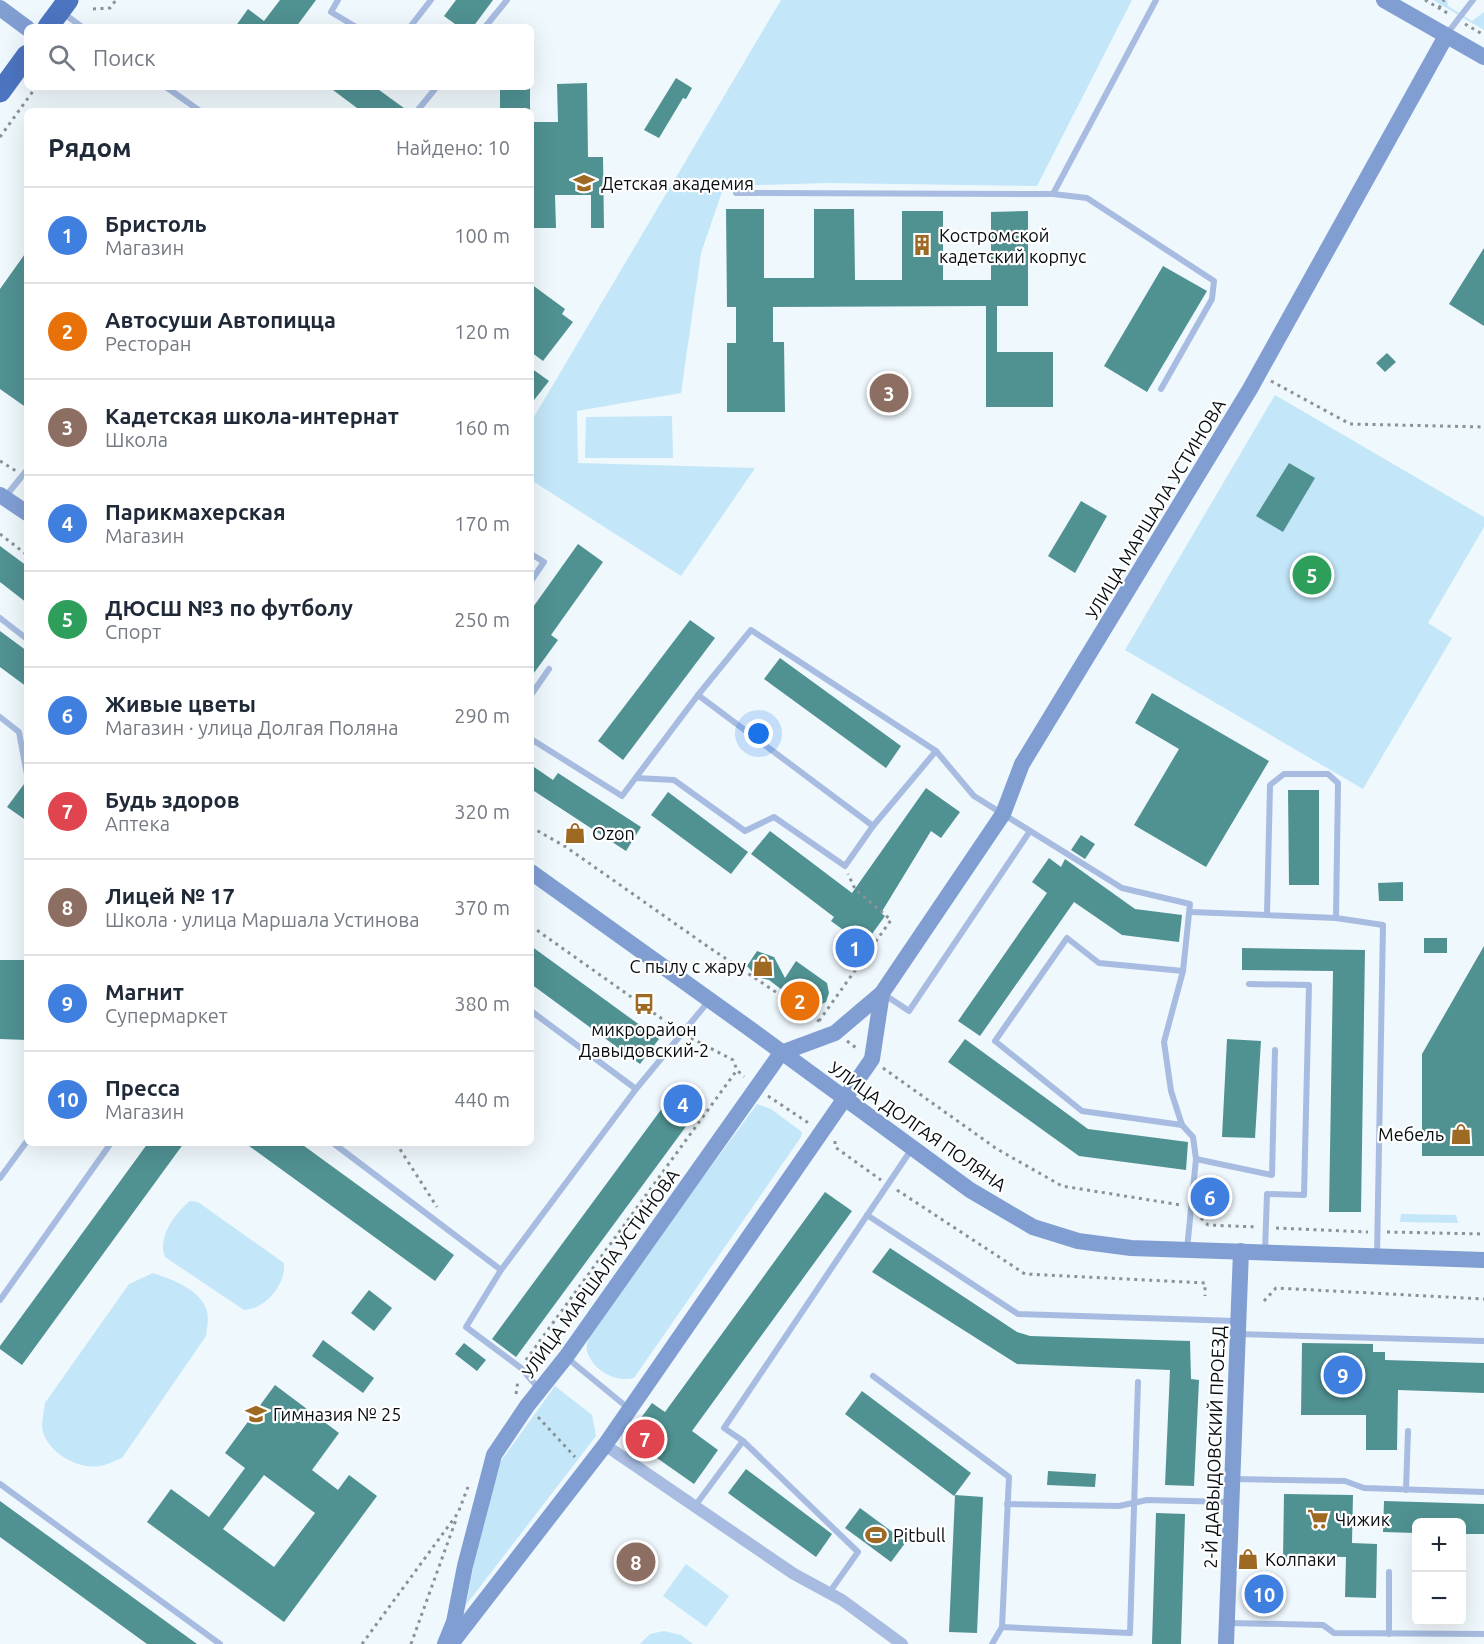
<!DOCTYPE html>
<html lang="ru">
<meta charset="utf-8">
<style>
:root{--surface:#fff;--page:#f2f2f3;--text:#1f2937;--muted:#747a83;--line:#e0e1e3;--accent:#1a73e8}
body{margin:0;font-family:Ubuntu,sans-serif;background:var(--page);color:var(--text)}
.controls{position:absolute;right:18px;bottom:18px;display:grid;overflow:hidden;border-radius:9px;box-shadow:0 6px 24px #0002}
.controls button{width:54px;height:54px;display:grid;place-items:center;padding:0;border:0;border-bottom:2px solid var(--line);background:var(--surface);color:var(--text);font:30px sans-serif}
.you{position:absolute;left:759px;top:734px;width:21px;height:21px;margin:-15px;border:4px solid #fff;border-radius:50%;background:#1a73e8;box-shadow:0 0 0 9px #1a73e833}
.badge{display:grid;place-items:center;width:39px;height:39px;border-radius:50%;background:var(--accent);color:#fff;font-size:20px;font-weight:700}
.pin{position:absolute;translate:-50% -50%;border:3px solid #fff;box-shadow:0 2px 6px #0006}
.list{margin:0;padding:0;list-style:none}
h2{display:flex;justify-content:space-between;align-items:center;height:78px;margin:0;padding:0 24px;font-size:26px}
h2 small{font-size:20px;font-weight:400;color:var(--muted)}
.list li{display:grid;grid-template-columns:39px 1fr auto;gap:18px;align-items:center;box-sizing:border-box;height:96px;padding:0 24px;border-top:2px solid var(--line)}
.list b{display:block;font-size:22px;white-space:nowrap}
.list p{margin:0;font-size:20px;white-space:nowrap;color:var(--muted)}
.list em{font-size:20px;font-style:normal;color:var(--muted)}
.icon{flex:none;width:33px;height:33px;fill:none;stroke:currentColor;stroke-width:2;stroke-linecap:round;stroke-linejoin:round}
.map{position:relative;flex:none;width:1484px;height:1644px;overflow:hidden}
.search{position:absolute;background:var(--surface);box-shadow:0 6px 24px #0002;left:24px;top:24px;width:510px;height:66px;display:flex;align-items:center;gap:15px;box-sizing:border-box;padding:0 21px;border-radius:9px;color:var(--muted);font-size:22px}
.panel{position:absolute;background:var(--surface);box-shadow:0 6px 24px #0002;left:24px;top:108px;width:510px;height:1038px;border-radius:9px}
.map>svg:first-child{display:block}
</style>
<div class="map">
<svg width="1484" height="1644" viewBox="0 0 1484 1644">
<rect width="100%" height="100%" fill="#eff8fd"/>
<g fill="#c3e6f8">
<polygon points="781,0 1132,0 1037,186 828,183 724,186 701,253 681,393 577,411 578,463 755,468 681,576 531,480 531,422"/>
<polygon points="1433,0 1447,0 1448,6 1472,21 1484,12 1484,30"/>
<polygon points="1275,395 1484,517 1484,527 1428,623 1452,638 1363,789 1125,650"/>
<polygon points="672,416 673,458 585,458 586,417"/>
<path d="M757 1104 771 1109 802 1132 801 1137 634 1378C616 1383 592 1370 587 1351 585 1342 593 1331 596 1323Z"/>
<path d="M190 1201 198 1202 284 1263C286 1285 265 1309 244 1310L165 1257C157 1238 174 1214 190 1201Z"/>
<polygon points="1401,1214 1456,1215 1458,1223 1400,1222"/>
<path d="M153 1273C173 1280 200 1289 207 1311 209 1318 207 1328 206 1336L122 1458C116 1460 107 1465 100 1466 77 1470 45 1451 42 1427 42 1420 44 1411 45 1403L129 1284Z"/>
<polygon points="555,1386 592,1415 596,1436 466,1605 486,1501 496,1468"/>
<polygon points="686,1564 729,1596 706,1627 663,1596"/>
<polygon points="664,1631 681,1635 693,1644 640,1644 650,1634"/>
</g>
<g fill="#509192" fill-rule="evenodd">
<polygon points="280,0 316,0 296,27 235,27 248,9 264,21"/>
<polygon points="456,0 493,0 473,27 459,27 444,16"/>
<polygon points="676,78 692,88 686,99 683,98 659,138 644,130"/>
<polygon points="587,83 588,157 603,157 604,228 591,228 591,195 555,195 556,228 531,228 531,122 558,122 557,84"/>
<polygon points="329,87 375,87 408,111 361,111"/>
<rect x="500" y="87" width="30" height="24"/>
<polygon points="726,209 764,209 764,278 814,278 814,209 854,209 855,280 902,280 902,211 943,211 943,280 991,280 991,212 1028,211 1028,306 997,306 997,352 1053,352 1053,407 986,407 986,306 773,307 773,342 784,342 785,412 727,412 727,343 736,343 736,307 727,307"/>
<polygon points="1484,248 1484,326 1449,304"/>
<polygon points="27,251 27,408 0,389 0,289"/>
<polygon points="1163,266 1207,291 1147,392 1104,366"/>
<polygon points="531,284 565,309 562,314 573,322 543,361 531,352"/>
<polygon points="1387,353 1396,362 1385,372 1376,363"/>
<polygon points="531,368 549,381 531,404"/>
<polygon points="1289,463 1315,478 1283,532 1256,516"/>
<polygon points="1081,501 1107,516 1075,573 1048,556"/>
<polygon points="578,544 603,562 551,635 558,640 531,677 531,610"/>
<polygon points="0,546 27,566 27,603 0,582"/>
<polygon points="690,620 715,638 623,760 598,741"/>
<polygon points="0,631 27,651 27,687 0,667"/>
<polygon points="780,658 901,746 886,768 764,679"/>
<polygon points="1152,693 1269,761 1206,867 1134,825 1179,749 1135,723"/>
<polygon points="531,765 553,780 558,773 641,827 626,851 531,789"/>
<polygon points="27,780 27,821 7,807"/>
<polygon points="926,788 960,812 941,838 931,831 881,913 885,916 864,945 831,921 834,917 751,854 770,831 852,893"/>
<polygon points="1288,790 1319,790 1319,885 1289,885"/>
<polygon points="668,792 748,852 731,874 651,815"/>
<polygon points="1081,835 1095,844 1085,859 1071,850"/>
<polygon points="1049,858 1061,867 1065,859 1135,909 1182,915 1179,942 1122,935 1074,902 980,1036 958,1021 1047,893 1032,882"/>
<polygon points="1403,882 1403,901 1379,901 1378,883"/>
<rect x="1424" y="938" width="23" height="15"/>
<polygon points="531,946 659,1039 640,1064 531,984"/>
<polygon points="1484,946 1484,1156 1422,1156 1422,1054"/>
<polygon points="1242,948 1365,950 1361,1212 1329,1212 1333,971 1242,970"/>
<polygon points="757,951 774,957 785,978 796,961 827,983 829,993 826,1002 820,1005 815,1015 769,980 757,977 747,966"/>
<polygon points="0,960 27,960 27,1040 0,1039"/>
<polygon points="965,1039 1088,1129 1188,1142 1186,1170 1079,1156 948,1062"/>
<polygon points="1227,1039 1261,1041 1255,1138 1222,1137"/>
<polygon points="677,1088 701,1106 516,1357 492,1339"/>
<polygon points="148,1143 184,1143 22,1365 0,1349 0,1346"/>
<polygon points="245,1143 300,1143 454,1255 435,1281"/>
<rect x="1198" y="1189" width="25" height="22"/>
<polygon points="825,1192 852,1211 692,1431 718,1450 694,1484 627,1437 652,1403 665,1412"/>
<polygon points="890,1248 1017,1332 1030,1336 1190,1341 1191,1379 1199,1380 1194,1486 1165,1485 1170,1370 1017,1364 872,1272"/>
<polygon points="369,1290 392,1308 374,1331 351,1313"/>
<polygon points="323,1340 374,1378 363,1393 312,1356"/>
<polygon points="464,1343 486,1360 477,1371 455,1354"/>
<polygon points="1302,1343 1373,1344 1373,1352 1385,1352 1385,1360 1484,1363 1484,1393 1398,1390 1397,1450 1366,1450 1366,1415 1301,1415"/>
<path d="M275 1385 339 1433 312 1470 338 1490 349 1475 377 1496 284 1622 147 1522 171 1489 209 1517 245 1468 225 1453ZM264 1475 315 1513 274 1567 223 1529Z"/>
<polygon points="862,1391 971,1473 954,1496 845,1414"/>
<polygon points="746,1469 832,1534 816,1557 728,1493"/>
<polygon points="1048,1471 1096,1474 1095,1487 1047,1485"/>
<polygon points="1284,1494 1353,1495 1352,1543 1377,1544 1376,1598 1345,1597 1346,1557 1298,1556 1298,1560 1283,1560"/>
<polygon points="955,1495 983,1497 977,1633 949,1632"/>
<polygon points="0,1501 197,1644 147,1644 0,1537"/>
<polygon points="1384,1501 1484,1504 1484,1534 1461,1534 1461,1522 1416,1522 1416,1533 1383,1532"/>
<polygon points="860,1508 906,1542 891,1562 845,1528"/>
<polygon points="1156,1513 1185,1514 1181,1644 1152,1644"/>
</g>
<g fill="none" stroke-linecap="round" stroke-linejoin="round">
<g stroke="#8a9297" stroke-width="3" stroke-dasharray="3 4.5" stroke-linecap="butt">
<polyline points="1425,0 1449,14"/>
<polyline points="1439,8 1444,0"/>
<polyline points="93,9 110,8 116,0"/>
<polyline points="1465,24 1484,35"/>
<polyline points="0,137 36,87"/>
<polyline points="1271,381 1350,424 1484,427"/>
<polyline points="0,461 16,471"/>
<polyline points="0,534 27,555"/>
<polyline points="531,827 566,847 707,946 822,1023"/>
<polyline points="531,926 675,1028"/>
<polyline points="819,1021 891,920 855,889 848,874"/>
<polyline points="691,1038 733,1060 737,1070 744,1077"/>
<polyline points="847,1041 859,1050"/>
<polyline points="883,1068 997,1149 1062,1186 1181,1205"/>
<polyline points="768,1096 810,1124"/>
<polyline points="835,1141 835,1147 881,1180"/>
<polyline points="396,1143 437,1207"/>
<polyline points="897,1190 1025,1274 1205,1283 1205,1296"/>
<polyline points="1201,1218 1208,1225 1257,1227"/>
<polyline points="1276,1228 1368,1232"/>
<polyline points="1387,1232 1484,1234"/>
<polyline points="1264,1301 1276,1288 1484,1299"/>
<polyline points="526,1360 737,1070"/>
<polyline points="516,1394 518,1380"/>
<polyline points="538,1417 575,1457"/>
<polyline points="362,1644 458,1513 468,1487"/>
<polyline points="411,1644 457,1517"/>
</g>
<g stroke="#a7bce0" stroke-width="6">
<polyline points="338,0 331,12 356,27"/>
<polyline points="63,13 82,27"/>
<polyline points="410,27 431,0"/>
<polyline points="485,27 507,0"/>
<polyline points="1446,35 1473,0"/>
<polyline points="166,87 200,111"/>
<polyline points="417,111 435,89 433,87"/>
<polyline points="736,193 1053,194 1156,0"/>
<polyline points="1053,194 1087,198 1214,281 1212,299 1161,389"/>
<polyline points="5,497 27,470"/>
<polyline points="531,554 544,562 531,581"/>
<polyline points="0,618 27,639"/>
<polyline points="531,695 549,669"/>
<polyline points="0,717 19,732 27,775"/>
<polyline points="531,739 622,796 698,695 873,826"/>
<polyline points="936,751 974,796 1122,888 1190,904 1183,971 1164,1042 1171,1091 1182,1125 1193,1137 1196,1159 1187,1249"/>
<polyline points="636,778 674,780 745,831 774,817 845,866 873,826 936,751 751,630 698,695"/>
<polyline points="1191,912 1267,915"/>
<polyline points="1336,918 1338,783 1328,774 1284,774 1270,785 1267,915 1336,918 1383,925 1377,1256"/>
<polyline points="1249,984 1309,985 1304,1195 1267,1194 1265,1251"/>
<polyline points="885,995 909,1011 1030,831"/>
<polyline points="531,1011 636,1089"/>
<polyline points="1182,1125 1082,1111 995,1041 1067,938 1099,963 1183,971"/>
<polyline points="333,1143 501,1270 636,1089 708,1002"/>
<polyline points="1196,1159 1272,1175 1275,1050"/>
<polyline points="0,1178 27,1141"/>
<polyline points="867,1215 1018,1314 1236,1321"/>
<polyline points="501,1270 466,1327 521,1368 540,1390"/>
<polyline points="0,1300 111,1143"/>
<polyline points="1239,1334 1484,1341"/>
<polyline points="566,1357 628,1408"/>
<polyline points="873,1376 1009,1477 1002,1627"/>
<polyline points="1234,1479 1345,1481 1364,1488 1484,1492"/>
<polyline points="0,1484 220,1644"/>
<polyline points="1406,1490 1408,1431"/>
<polyline points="1007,1504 1119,1506 1147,1500 1231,1502"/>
<polyline points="695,1506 743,1441"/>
<polyline points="1389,1572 1389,1634"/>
<polyline points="829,1593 858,1552 743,1441 724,1428 911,1150"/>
<polyline points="1229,1623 1323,1625 1334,1633 1484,1634"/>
<polyline points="992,1644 1002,1627 1130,1633 1138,1382"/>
</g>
<polyline stroke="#a7bce0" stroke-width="12" points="605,1445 794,1574 842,1600 902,1644"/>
<g stroke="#819ed3" stroke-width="16">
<polyline points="1384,0 1484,57"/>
<polyline points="0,8 27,28"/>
<polyline points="0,495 27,513"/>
<polyline points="531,872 753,1031 970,1190 1033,1227 1078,1241 1131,1248 1484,1260"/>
<polyline points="445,1644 454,1622 465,1566 494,1455 527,1406 566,1357 781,1053 835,1033 882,993 1003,814 1022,764 1250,389 1446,36"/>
<polyline points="451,1644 605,1445 872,1059 882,993"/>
<polyline points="1226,1644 1241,1251"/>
</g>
<g stroke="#4c74c0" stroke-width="21">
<polyline points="48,27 68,0"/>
<polyline points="0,92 27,55"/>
</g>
</g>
<defs>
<symbol id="school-bare" viewBox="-9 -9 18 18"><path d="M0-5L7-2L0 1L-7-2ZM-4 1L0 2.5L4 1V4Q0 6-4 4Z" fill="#9e6922" stroke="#fff" stroke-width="2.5" paint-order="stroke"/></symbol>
<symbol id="building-bare" viewBox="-9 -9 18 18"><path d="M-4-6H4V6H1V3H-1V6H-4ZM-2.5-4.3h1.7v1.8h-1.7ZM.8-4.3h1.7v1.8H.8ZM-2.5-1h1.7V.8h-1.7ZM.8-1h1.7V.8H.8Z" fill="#9e6922" stroke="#fff" stroke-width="2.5" paint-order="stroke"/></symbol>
<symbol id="shop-bare" viewBox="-9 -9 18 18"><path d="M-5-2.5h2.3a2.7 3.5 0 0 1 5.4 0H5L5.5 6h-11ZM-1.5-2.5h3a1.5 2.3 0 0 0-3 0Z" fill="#9e6922" stroke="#fff" stroke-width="2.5" paint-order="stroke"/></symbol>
<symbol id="bus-bare" viewBox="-9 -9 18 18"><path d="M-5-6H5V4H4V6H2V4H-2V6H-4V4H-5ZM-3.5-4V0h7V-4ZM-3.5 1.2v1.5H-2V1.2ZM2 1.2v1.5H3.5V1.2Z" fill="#9e6922" stroke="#fff" stroke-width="2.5" paint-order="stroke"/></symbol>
<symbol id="supermarket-bare" viewBox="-9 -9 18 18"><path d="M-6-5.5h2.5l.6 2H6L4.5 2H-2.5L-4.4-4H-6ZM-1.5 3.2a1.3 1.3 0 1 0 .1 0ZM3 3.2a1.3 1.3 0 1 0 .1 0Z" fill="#9e6922" stroke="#fff" stroke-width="2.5" paint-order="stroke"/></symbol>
<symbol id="stadium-bare" viewBox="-9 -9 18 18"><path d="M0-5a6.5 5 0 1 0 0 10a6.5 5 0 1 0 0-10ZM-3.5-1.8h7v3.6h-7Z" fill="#9e6922" stroke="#fff" stroke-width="2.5" paint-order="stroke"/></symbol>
</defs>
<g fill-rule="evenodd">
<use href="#school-bare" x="569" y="168" width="30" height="30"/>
<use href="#building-bare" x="907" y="230" width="30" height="30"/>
<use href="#shop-bare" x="560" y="818" width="30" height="30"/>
<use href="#shop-bare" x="748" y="951" width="30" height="30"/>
<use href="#bus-bare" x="629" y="989" width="30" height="30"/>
<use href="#shop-bare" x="1446" y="1119" width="30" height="30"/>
<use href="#school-bare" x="241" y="1399" width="30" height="30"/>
<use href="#supermarket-bare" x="1303" y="1504" width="30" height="30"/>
<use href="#stadium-bare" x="861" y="1520" width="30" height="30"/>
<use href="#shop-bare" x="1233" y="1544" width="30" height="30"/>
</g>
<g text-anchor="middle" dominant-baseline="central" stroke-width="4.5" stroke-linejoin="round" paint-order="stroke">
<g font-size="18" fill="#060d11" stroke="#fff" text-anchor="start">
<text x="601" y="183">Детская академия</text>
<text x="939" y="235">Костромской<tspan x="939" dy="21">кадетский корпус</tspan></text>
<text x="592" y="833">Ozon</text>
<text x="746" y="966" text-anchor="end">C пылу с жару</text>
<text x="644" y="1029" text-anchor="middle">микрорайон<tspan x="644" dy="21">Давыдовский-2</tspan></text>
<text x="1444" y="1134" text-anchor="end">Мебель</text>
<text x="273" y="1414">Гимназия № 25</text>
<text x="1335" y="1519">Чижик</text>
<text x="893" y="1535">Pitbull</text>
<text x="1265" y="1559">Колпаки</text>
</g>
<g font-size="18" fill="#060d11" stroke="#fff">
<text transform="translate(1155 509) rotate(-59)">УЛИЦА МАРШАЛА УСТИНОВА</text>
<text transform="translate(918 1126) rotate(35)">УЛИЦА ДОЛГАЯ ПОЛЯНА</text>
<text transform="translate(600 1273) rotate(-54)">УЛИЦА МАРШАЛА УСТИНОВА</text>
<text transform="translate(1214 1447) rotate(-88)">2-Й ДАВЫДОВСКИЙ ПРОЕЗД</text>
</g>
</g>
</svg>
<div class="controls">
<button>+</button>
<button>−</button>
</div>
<div class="you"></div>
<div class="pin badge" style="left:855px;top:948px;background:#3f7fe0">1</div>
<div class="pin badge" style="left:800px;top:1001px;background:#e8710a">2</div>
<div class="pin badge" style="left:889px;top:393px;background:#8d6e63">3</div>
<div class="pin badge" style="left:683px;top:1104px;background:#3f7fe0">4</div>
<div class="pin badge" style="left:1312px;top:575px;background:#2e9e5b">5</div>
<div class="pin badge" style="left:1210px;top:1197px;background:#3f7fe0">6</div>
<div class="pin badge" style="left:645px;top:1439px;background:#e0444e">7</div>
<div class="pin badge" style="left:636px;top:1562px;background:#8d6e63">8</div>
<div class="pin badge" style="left:1343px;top:1375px;background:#3f7fe0">9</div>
<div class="pin badge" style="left:1264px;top:1594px;background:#3f7fe0">10</div>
<div class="search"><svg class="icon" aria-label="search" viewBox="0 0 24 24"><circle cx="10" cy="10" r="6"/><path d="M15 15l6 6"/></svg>Поиск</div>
<section class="panel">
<h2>Рядом<small>Найдено: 10</small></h2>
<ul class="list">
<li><span class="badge" style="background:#3f7fe0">1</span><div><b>Бристоль</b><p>Магазин</p></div><em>100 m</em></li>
<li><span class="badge" style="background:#e8710a">2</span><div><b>Автосуши Автопицца</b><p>Ресторан</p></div><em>120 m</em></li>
<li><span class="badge" style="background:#8d6e63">3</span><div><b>Кадетская школа-интернат</b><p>Школа</p></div><em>160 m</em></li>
<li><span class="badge" style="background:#3f7fe0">4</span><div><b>Парикмахерская</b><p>Магазин</p></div><em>170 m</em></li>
<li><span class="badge" style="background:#2e9e5b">5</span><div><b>ДЮСШ №3 по футболу</b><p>Спорт</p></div><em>250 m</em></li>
<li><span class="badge" style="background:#3f7fe0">6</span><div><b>Живые цветы</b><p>Магазин · улица Долгая Поляна</p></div><em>290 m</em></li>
<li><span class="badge" style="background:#e0444e">7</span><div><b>Будь здоров</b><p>Аптека</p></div><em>320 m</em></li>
<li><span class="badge" style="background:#8d6e63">8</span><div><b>Лицей № 17</b><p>Школа · улица Маршала Устинова</p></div><em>370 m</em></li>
<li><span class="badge" style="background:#3f7fe0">9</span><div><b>Магнит</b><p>Супермаркет</p></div><em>380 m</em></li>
<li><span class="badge" style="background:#3f7fe0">10</span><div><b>Пресса</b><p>Магазин</p></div><em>440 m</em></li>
</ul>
</section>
</div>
